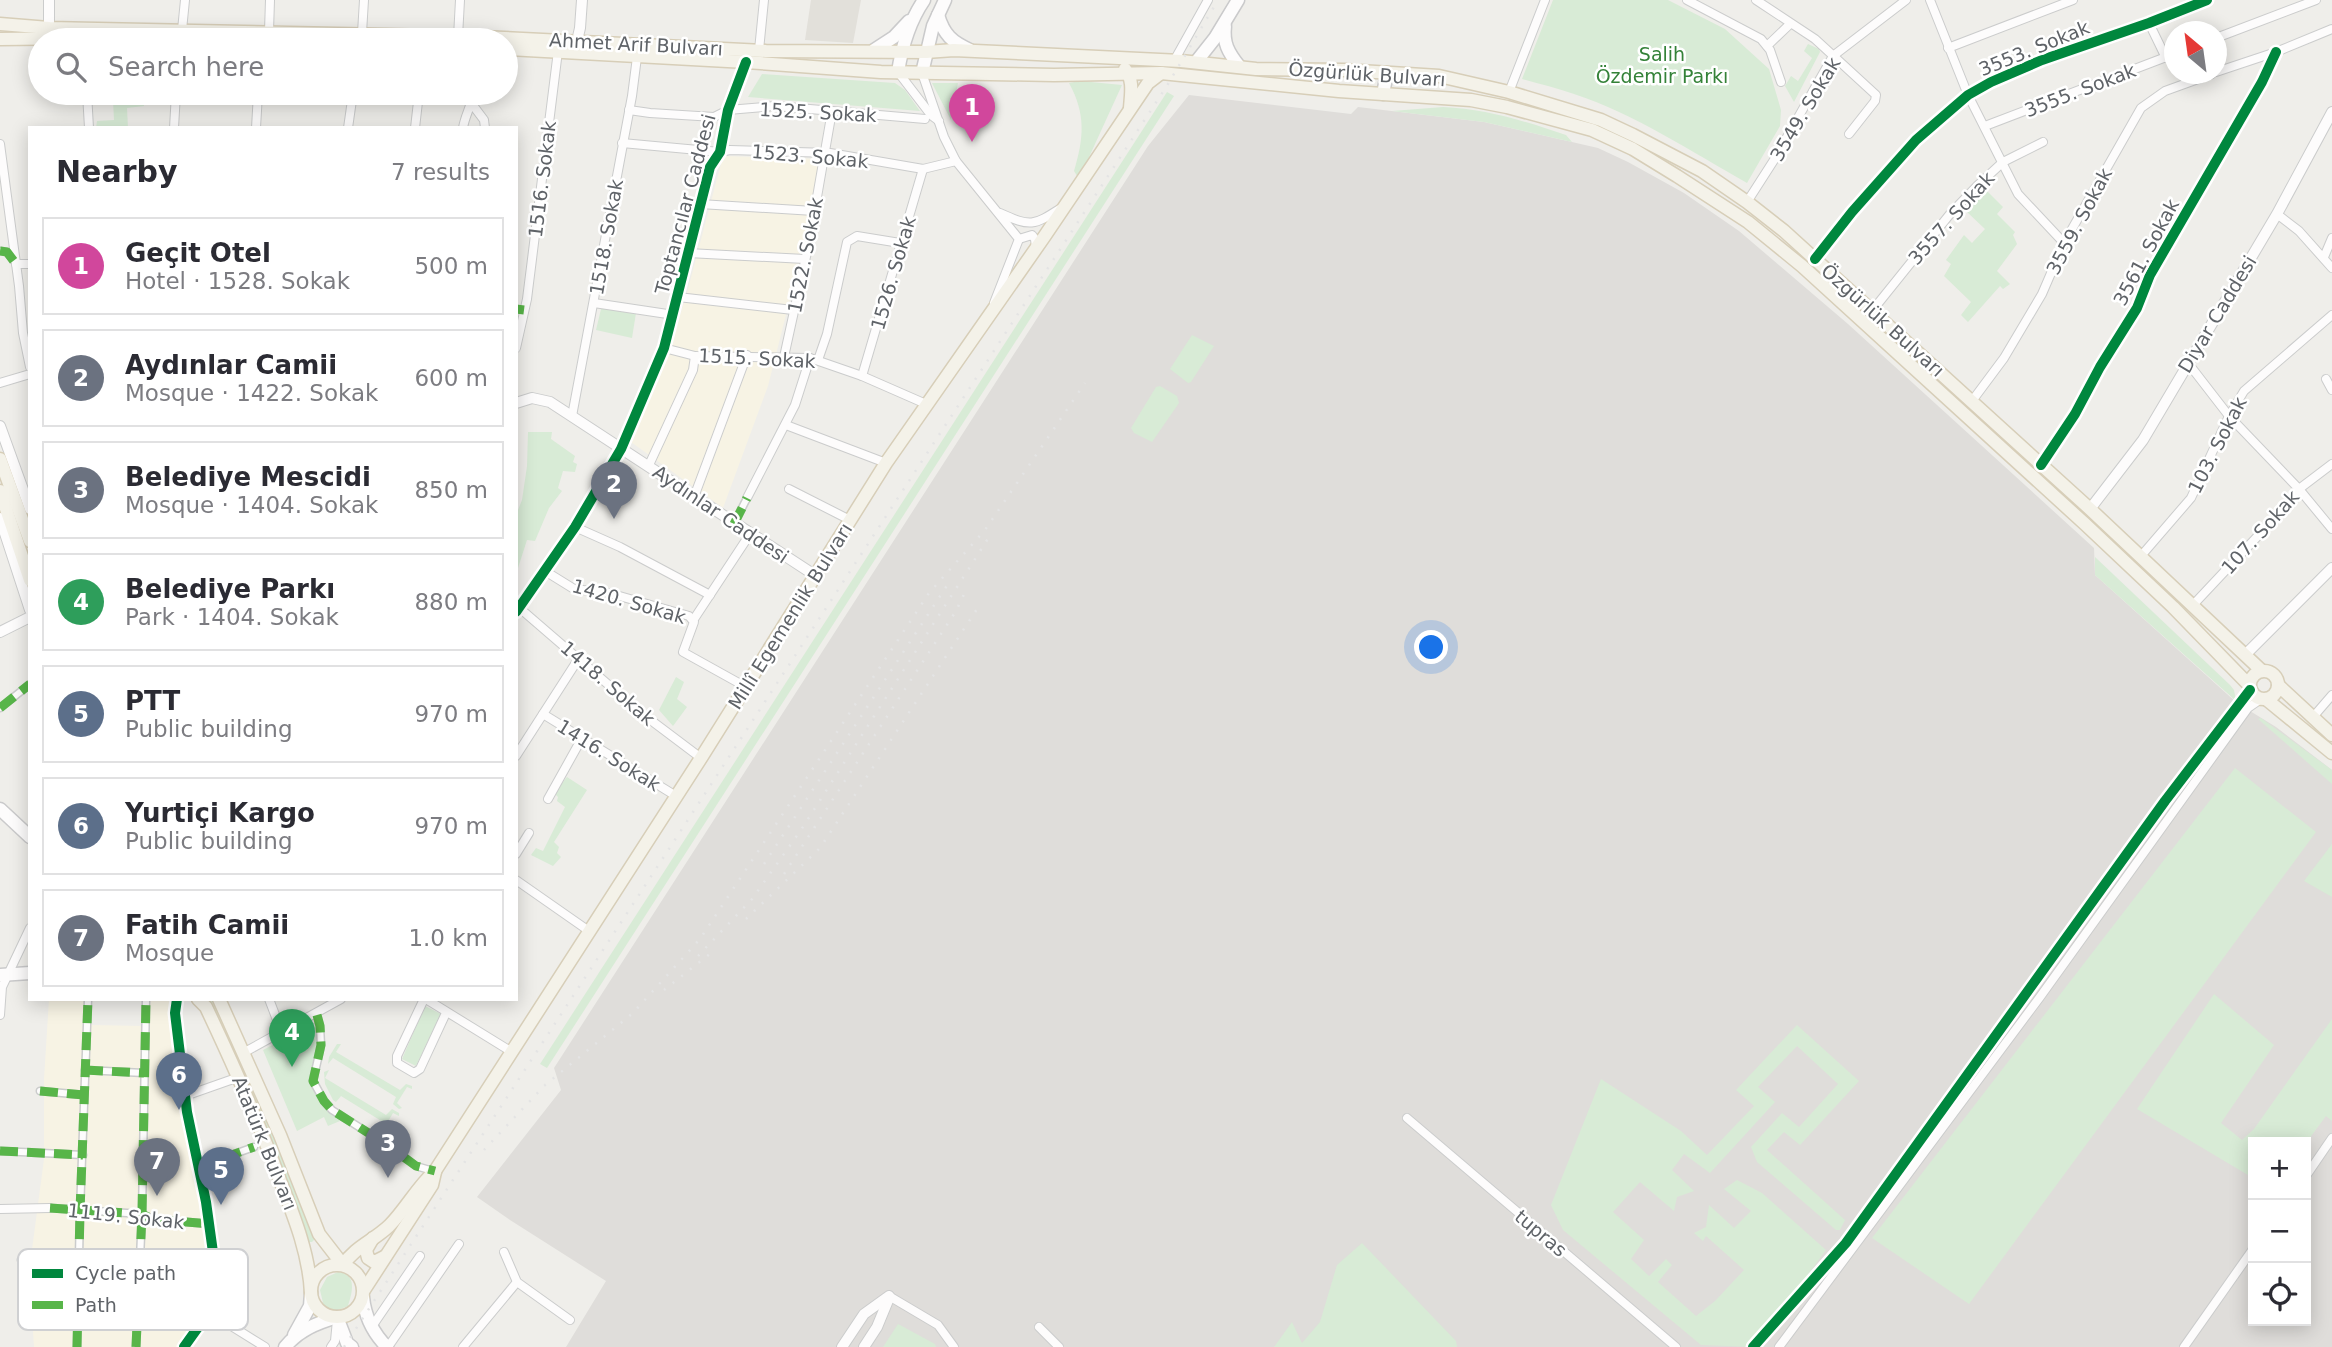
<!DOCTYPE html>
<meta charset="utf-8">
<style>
:root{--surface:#fff;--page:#f7f7f7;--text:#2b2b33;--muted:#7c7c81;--line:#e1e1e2;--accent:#919496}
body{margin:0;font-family:"DejaVu Sans",sans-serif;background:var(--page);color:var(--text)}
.controls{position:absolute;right:21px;bottom:21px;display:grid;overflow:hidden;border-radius:0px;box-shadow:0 4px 18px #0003}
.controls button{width:63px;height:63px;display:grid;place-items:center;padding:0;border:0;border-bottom:2px solid var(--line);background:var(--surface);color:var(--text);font:35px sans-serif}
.compass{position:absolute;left:2164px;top:21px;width:63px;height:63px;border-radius:50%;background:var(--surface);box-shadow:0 4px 18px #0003;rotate:331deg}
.you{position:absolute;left:1432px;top:648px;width:24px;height:24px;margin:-18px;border:5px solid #fff;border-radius:50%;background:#1a73e8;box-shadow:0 0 0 10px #1a73e833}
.badge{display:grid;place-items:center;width:46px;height:46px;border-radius:50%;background:var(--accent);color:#fff;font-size:23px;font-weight:700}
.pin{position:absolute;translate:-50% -58px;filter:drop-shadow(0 2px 4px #0008)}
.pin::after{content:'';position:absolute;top:37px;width:24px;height:21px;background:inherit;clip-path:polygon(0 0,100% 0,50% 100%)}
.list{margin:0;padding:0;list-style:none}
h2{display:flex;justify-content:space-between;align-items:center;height:91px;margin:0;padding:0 28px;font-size:30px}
h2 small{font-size:23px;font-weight:400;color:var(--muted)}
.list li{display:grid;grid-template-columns:46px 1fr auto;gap:21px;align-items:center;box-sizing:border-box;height:98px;margin:0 14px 14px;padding:0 14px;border:2px solid var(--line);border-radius:0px}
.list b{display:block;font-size:26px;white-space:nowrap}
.list p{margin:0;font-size:23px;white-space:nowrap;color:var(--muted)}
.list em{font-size:23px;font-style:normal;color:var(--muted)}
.icon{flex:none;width:38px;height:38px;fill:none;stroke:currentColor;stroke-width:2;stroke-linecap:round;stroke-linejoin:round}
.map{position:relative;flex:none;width:2332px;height:1347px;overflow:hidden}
.search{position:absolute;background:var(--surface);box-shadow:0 4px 18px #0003;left:28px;top:28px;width:490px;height:77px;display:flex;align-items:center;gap:18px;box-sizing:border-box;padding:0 24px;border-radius:38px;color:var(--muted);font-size:26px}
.panel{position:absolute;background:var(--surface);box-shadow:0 4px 18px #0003;left:28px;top:126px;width:490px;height:875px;border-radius:0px}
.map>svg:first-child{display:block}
</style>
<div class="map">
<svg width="2332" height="1347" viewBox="0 0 2332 1347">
<rect width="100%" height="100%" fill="#efeeea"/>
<g fill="#f7f3e4">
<polygon points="723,156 821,159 809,224 768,386 723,508 631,442 668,355 688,289"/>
<polygon points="49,999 88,999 91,1025 143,1026 143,999 177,999 188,1065 188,1097 193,1152 225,1273 218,1308 185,1347 34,1347 29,1272 44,1159 44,1079"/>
</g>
<path fill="#dfddda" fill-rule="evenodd" d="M1189 95 1351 114 1358 107 1484 122 1598 148 1628 162 1684 193 1739 231 1848 324 2094 548 2095 575 2237 703 2276 727 2332 770V1347H566L606 1281 510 1220 477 1197 561 1090 554 1068 1148 146ZM2253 1142H2306V1321H2253Z"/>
<polygon fill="#e2e0da" points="811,0 861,0 853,43 805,40"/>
<g fill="#d8ebd6">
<path d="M1553 0H1668L1725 29 1769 69 1781 110 1780 126 1747 183C1692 152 1635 114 1574 94 1557 88 1539 84 1522 79Z"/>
<polygon points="1808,44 1819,49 1820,52 1794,102 1785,86 1791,76 1798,81 1812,58 1804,51"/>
<polygon points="762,74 895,83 905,90 920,111 748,97"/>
<path d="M1080 81 1122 85 1079 179 1074 171C1084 138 1086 114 1069 83Z"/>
<polygon points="932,83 958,83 951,120"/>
<polygon points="1167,92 1174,96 547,1068 540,1064"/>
<polygon points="129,93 157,93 158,97 143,98 144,106 127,108 128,128 96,128 97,121 114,120 113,100 130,98"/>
<path d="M1443 107C1486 109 1525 121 1566 135L1572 142 1484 122 1392 111Z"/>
<polygon points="1984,188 2003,207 1997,214 2015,232 2013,235 2017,244 1997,271 2010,284 2003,289 2000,286 1968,322 1961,315 1971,302 1944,276 1951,264 1946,260 1964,235 1972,243 1985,229 1966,211"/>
<polygon points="605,307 636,313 632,338 596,330 601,309"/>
<polygon points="1192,335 1214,346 1191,382 1188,383 1170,369"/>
<polygon points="1160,386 1177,396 1179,403 1152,442 1134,433 1131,428 1156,387"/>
<polygon points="528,432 552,432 551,439 575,456 573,462 577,464 575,472 563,471 558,488 562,491 549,508 535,541 527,540 518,568 516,515 522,500 527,466"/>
<polygon points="2095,557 2230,685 2234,690 2236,701 2095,575"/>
<polygon points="676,677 684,682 677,699 687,707 673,726 659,710"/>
<polygon points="2261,718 2332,770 2332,784 2258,719"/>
<polygon points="2235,768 2316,832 1969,1304 1872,1238"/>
<polygon points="567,777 587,790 554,842 559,847 557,853 561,857 553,866 531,855 536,848 543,851 565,807 557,801 558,797 554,793"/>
<polygon points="2332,844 2332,897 2304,881"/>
<polygon points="2214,994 2274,1045 2221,1123 2242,1140 2254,1129 2332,1019 2332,1121 2326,1116 2306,1143 2253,1142 2253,1178 2137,1109"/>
<polygon points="206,999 214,999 316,1238 312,1242 308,1242"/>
<polygon points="425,1006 441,1014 416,1066 402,1059"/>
<path d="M318 1021C320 1068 293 1086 340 1121L328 1126 324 1117 297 1131 263 1050Z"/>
<polygon points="1797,1025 1859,1081 1800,1145 1784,1132 1767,1150 1845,1220 1840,1230 1836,1230 1757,1162 1751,1147 1782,1113 1799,1127 1838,1084 1797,1046 1758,1087 1775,1102 1710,1173 1684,1154 1672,1170 1694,1191 1677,1197 1674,1211 1640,1182 1613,1212 1644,1240 1631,1259 1649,1276 1666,1259 1672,1265 1658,1282 1696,1316 1715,1301 1744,1270 1706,1236 1703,1241 1694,1233 1706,1227 1709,1205 1734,1228 1751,1211 1724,1189 1737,1180 1762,1193 1826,1250 1754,1347 1701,1345 1563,1230 1551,1205 1601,1079 1681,1131 1707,1155 1754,1106 1736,1090"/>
<polygon points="337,1044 341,1044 336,1052 400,1090 406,1084 412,1086 412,1089 407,1087 397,1103 402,1108 399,1109 393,1104 396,1097 333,1058 328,1064 329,1057"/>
<polygon points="329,1070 325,1078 386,1115 392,1109 399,1113 399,1116 393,1113 383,1130 388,1134 379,1131 383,1122 341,1096 336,1102 333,1100 325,1084 324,1072"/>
<polygon points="1362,1243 1456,1341 1457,1347 1274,1347 1292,1322 1302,1343 1320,1322 1337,1265"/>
<path d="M338 1272C358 1274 352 1293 348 1306L333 1312 324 1307 320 1290 327 1277Z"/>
<polygon points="898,1324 935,1344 936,1347 883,1347"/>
</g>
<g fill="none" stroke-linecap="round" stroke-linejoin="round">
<defs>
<g id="pedestrian">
<polyline points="0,251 7,252 14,261"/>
<polyline points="734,524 747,498"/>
<polyline points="0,708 30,684"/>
<polyline points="317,1015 320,1026 321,1045 313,1081 324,1101 332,1110 389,1146 416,1166 433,1171"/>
<polyline points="85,1070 144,1073"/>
<polyline points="40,1091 84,1095"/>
<polyline points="0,1151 83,1155"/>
<polyline points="198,1167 254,1147"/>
<polyline points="50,1208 142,1214 152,1219 210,1224"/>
<polyline points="21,1260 79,1259"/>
<polyline points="79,1294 139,1298"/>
<polyline points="77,1347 80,1211 88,999"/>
<polyline points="136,1347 142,1214 146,999"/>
</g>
<g id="minor">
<polyline points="1687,0 1761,39 1770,50 1781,82"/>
<polyline points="1756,0 1815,39 1876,95 1875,101 1849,134"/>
<polyline points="1930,0 1968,95 2018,194 2064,243"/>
<polyline points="2149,23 2166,58"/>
<polyline points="269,31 270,0"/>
<polyline points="362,33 364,0"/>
<polyline points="458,37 460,0"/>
<polyline points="2216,38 2316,0"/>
<polyline points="181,40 185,0"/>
<polyline points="1767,46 1790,24"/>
<polyline points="1948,48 2073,0"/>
<polyline points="759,50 764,0"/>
<polyline points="1174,61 1208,0"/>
<polyline points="898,72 931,115 939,121"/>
<polyline points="2216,72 2276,52 2332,29"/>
<polyline points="922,73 944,137 956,161 1019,239 994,303"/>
<polyline points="1509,92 1545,0"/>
<polyline points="87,93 89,128"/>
<polyline points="472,104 484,120 485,128"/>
<polyline points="629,110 650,113 714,117 728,110 775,106 925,119"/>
<polyline points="1985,126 2174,54"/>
<polyline points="174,128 176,93"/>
<polyline points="256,128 258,93"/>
<polyline points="348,128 353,93"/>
<polyline points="415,128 419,93"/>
<path d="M463 128C465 115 472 105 473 93"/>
<polyline points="622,143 720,152 730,150 830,153 923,169 956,161"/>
<polyline points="0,144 19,286 23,333 30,367"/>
<polyline points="1747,202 1774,160 1833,56 1906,0"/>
<polyline points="700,204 814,211"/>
<path d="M1000 213C1031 227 1033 226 1061 208"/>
<polyline points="2277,214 2299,231 2332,268"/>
<polyline points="1019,239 1032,235 1035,239 1036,248"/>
<polyline points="688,253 805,259"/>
<polyline points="2324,257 2332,238"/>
<polyline points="1815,259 1852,212 1916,140 1968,95 1991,82 2042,60 2149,23 2207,0"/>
<polyline points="16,264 30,264"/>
<polyline points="678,297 793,310"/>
<polyline points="594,303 674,315"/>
<polyline points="1872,311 1950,214 1977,186 2003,162 2043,142"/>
<polyline points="516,348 527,299 558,51"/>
<polyline points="664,348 695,356 810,358 862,376 926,404"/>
<polyline points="784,357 809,243 832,111"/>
<polyline points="818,360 827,334 847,242 857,236 900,243"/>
<polyline points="2188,363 2229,416 2299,489 2332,529"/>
<polyline points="862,376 923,169"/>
<polyline points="2326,379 2332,390"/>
<polyline points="0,383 30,374"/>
<polyline points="1972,401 2004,358 2042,294 2064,243 2141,108 2165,91 2212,74"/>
<polyline points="572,416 632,96 637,57"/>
<polyline points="786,425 886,463"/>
<polyline points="649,465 693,370 695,356"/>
<polyline points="2041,465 2075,414 2100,367 2137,308 2150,275 2262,82 2276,52"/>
<polyline points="789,489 850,520"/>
<polyline points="694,497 747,355"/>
<polyline points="747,498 795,405 810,358"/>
<polyline points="575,527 620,547 710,595"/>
<polyline points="2141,556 2191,498 2229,416 2244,391 2332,315"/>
<polyline points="545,571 574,589 609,593 689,616 694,622 683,652 746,687"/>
<polyline points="516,605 640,712 701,758"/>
<polyline points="2193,605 2271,522 2299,489 2332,464"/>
<polyline points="694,619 750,534"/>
<polyline points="543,714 676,796"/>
<polyline points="2313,717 2332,695"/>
<polyline points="516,756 579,658"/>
<polyline points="548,799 582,738"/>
<polyline points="516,854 529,833"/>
<polyline points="516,880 589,931"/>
<polyline points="269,999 282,1033"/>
<polyline points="424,999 397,1056 397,1063 414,1073 420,1069 446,1013"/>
<polyline points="426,999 512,1052"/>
<polyline points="0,1015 2,987 30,928"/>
<polyline points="243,1053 341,999"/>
<polyline points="185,1096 239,1077"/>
<polyline points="1407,1118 1676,1347"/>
<polyline points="2306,1176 2332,1138"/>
<polyline points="0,1209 50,1208"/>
<polyline points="504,1252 517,1282 570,1320"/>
<polyline points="889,1296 938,1325 954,1347"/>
<polyline points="209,1312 265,1347"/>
<polyline points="1039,1327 1059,1347"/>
<polyline points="371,1328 420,1256"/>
<polyline points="331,1347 335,1341 337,1320"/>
<polyline points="388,1347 459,1244"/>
<polyline points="463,1347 517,1282"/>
<polyline points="1753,1347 1846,1243 2165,801 2250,690"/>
<polyline points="1779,1347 2040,997 2248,708 2261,699"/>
<polyline points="2184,1347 2253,1249"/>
</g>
<g id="tertiary">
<polyline points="49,28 49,0"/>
<polyline points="577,41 580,28 582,0"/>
<polyline points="516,403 532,398 550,402 816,576"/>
<polyline points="0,426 30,509"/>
<polyline points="2090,509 2143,440 2277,214 2332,112"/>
<polyline points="0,518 30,610"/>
<polyline points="516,612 575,527 621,449 664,348 710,167 720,152 728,110 746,62"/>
<polyline points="0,632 30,617"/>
<polyline points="2245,655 2332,568"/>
<polyline points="177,999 175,1013 187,1112 206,1202 217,1281 209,1312 184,1347"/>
<polyline points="842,1347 864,1314 889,1296"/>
<polyline points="864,1347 877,1327 889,1298"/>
</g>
<g id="secondary">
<path d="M938 15C944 35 952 42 970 50"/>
<path d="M1225 26C1223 43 1228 52 1239 66"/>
<polyline points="874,50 894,37 909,21"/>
<polyline points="1196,62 1215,38 1238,0"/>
<path d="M898 72C902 46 909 22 924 0"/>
<polyline points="922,73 933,26 945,0"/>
<polyline points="1383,94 1387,73"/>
<polyline points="0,809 30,837"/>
<polyline points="0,975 30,973"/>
<path d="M363 1297C365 1318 373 1333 387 1347"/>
<polyline points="294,1335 310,1306 311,1293"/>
<path d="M285 1347C299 1330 317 1323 337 1317L347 1343 352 1347"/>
</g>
<g id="primary">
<polyline points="0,24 49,28 482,37 766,51 926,52 954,50 1181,61 1256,69 1344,70 1439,76 1509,92 1601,120 1633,135 1702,171 1747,202 1784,231 2090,509 2262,671"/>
<polyline points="0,39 86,38 115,40"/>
<polyline points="506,49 746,62 881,72 1054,75 1161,73 1339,91 1471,100 1507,107 1592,130 1633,149 1677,176 1748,222 1802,266 2085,524 2173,607 2249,685"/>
<path d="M1125 69C1134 80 1131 94 1130 108"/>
<polyline points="0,459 30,541"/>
<polyline points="0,491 30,580"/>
<circle cx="2264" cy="685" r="14"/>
<polyline points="2278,685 2332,735"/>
<polyline points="2266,699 2332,753"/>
<path d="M198 999 206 1007C232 1062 257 1118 278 1175 293 1214 309 1252 311 1293"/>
<path d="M219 999 280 1135 319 1234 343 1265C355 1247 373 1241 389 1226 406 1209 417 1187 435 1171L701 758 886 463 1044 237 1148 83 1161 73"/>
<polyline points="373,1238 366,1250 368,1258 374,1262 384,1257"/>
<circle cx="337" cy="1291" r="26"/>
<polyline points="364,1290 432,1185 435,1172"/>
</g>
</defs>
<use href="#pedestrian" stroke="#cbcccc" stroke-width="9"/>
<use href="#minor" stroke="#cbcccc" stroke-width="10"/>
<use href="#tertiary" stroke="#cbcccc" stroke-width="12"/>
<use href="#secondary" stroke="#cacacb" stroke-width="15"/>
<use href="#primary" stroke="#d7ceb8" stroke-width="15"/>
<use href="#pedestrian" stroke="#fdfcfc" stroke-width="6"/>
<use href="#minor" stroke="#fdfcfc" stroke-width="8"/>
<use href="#tertiary" stroke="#fdfcfc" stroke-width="10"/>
<use href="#secondary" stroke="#fdfcfc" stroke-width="12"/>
<use href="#primary" stroke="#f4f2e9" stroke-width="12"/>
<g stroke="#e4e4e4" stroke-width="2.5" stroke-dasharray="2 9" stroke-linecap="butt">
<polyline points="764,864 950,581"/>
<polyline points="784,874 956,611 967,588"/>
<polyline points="746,919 820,848 979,606"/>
<polyline points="698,956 752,899 801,830 991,534"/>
<polyline points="664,990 711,953"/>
<polyline points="484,1150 544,1086 633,1013 700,939 929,593 985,530 1085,383"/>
<polyline points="344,1347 1168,84 1218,0"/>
</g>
<g stroke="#58b549" stroke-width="9" stroke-dasharray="18 9" stroke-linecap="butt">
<polyline points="0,251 7,252 16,264"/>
<polyline points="516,309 524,310"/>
<polyline points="734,524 747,498"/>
<polyline points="0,708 30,684"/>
<polyline points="317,1015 320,1026 321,1045 313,1081 324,1101 332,1110 389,1146 416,1166 435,1171"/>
<polyline points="85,1070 144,1073"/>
<polyline points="40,1091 84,1095"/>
<polyline points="0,1151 83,1155"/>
<polyline points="198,1167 254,1147"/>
<polyline points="50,1208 142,1214 152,1219 210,1224"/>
<polyline points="21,1260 79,1259"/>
<polyline points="79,1294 139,1298"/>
<polyline points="77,1347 80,1211 88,999"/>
<polyline points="136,1347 142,1214 146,999"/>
</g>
<defs>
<g id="cycleway">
<polyline points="1815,259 1852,212 1916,140 1968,95 1991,82 2042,60 2149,23 2207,0"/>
<polyline points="2041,465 2075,414 2100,367 2137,308 2150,275 2262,82 2276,52"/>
<polyline points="516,612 575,527 621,449 664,348 710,167 720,152 728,110 746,62"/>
<polyline points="177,999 175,1013 187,1112 206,1202 217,1281 209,1312 184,1347"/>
<polyline points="1753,1347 1846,1243 2165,801 2250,690"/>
</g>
</defs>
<use href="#cycleway" stroke="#fff" stroke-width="15"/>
<use href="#cycleway" stroke="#00873e" stroke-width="10"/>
</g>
<g text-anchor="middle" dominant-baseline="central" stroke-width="5" stroke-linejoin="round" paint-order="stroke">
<g font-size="19" fill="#5f6368" stroke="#fff">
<text transform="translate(636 44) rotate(3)">Ahmet Arif Bulvarı</text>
<text transform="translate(2034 48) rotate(-22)">3553. Sokak</text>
<text transform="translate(1367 74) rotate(4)">Özgürlük Bulvarı</text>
<text transform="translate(2080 90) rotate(-21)">3555. Sokak</text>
<text transform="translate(1805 109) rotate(-59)">3549. Sokak</text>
<text transform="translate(818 112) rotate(3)">1525. Sokak</text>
<text transform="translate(810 156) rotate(5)">1523. Sokak</text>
<text transform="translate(542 179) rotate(-83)">1516. Sokak</text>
<text transform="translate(685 204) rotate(-75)">Toptancılar Caddesi</text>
<text transform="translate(1951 218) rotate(-48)">3557. Sokak</text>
<text transform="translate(2079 221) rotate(-62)">3559. Sokak</text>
<text transform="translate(606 237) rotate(-80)">1518. Sokak</text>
<text transform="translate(2146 252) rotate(-62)">3561. Sokak</text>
<text transform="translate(805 255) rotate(-79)">1522. Sokak</text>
<text transform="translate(893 273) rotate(-74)">1526. Sokak</text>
<text transform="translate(2217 314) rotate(-59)">Diyar Caddesi</text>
<text transform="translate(1883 320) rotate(42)">Özgürlük Bulvarı</text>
<text transform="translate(757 358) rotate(3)">1515. Sokak</text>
<text transform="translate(2217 445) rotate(-63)">103. Sokak</text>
<text transform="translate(721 514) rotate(34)">Aydınlar Caddesi</text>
<text transform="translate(2260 532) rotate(-48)">107. Sokak</text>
<text transform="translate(629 601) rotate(16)">1420. Sokak</text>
<text transform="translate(790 616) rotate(-58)">Millî Egemenlik Bulvarı</text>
<text transform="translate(608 683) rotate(41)">1418. Sokak</text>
<text transform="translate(609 755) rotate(32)">1416. Sokak</text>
<text transform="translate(265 1143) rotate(68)">Atatürk Bulvarı</text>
<text transform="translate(126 1216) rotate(6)">1119. Sokak</text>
<text transform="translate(1541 1233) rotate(40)">tupras</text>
</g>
<g font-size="19" fill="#348238" stroke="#fff">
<text x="1662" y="54">Salih<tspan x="1662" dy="22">Özdemir Parkı</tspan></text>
</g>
</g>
<rect x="18" y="1249" width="230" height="81" rx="10" fill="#fff" stroke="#cfd0d2" stroke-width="2"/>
<rect x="32" y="1269" width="31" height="9" fill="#00873e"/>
<rect x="32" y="1301" width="31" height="8" fill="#58b549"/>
<g font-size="19" fill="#5f6368">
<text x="75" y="1280">Cycle path</text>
<text x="75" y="1312">Path</text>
</g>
</svg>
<div class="controls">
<button>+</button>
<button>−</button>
<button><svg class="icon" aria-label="locate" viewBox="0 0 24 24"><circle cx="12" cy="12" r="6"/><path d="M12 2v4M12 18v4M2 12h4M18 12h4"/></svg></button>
</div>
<svg class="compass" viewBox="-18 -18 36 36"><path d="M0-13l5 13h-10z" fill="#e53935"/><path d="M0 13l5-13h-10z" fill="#7c7c81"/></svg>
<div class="you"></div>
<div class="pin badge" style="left:972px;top:142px;background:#d1479c">1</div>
<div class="pin badge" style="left:614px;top:519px;background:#6b7280">2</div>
<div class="pin badge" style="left:388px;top:1178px;background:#6b7280">3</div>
<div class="pin badge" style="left:292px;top:1067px;background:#2e9e5b">4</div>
<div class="pin badge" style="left:221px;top:1205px;background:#5c6f8a">5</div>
<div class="pin badge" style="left:179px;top:1110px;background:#5c6f8a">6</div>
<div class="pin badge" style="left:157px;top:1196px;background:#6b7280">7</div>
<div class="search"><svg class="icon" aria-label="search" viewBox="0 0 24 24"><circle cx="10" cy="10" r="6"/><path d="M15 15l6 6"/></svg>Search here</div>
<section class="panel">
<h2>Nearby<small>7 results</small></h2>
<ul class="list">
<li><span class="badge" style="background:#d1479c">1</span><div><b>Geçit Otel</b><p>Hotel · 1528. Sokak</p></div><em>500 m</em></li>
<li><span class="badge" style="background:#6b7280">2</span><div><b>Aydınlar Camii</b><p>Mosque · 1422. Sokak</p></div><em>600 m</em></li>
<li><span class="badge" style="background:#6b7280">3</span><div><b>Belediye Mescidi</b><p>Mosque · 1404. Sokak</p></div><em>850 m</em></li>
<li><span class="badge" style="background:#2e9e5b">4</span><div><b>Belediye Parkı</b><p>Park · 1404. Sokak</p></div><em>880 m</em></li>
<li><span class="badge" style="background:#5c6f8a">5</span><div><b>PTT</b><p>Public building</p></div><em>970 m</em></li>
<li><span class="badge" style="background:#5c6f8a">6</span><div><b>Yurtiçi Kargo</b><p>Public building</p></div><em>970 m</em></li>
<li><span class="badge" style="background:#6b7280">7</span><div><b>Fatih Camii</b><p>Mosque</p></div><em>1.0 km</em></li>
</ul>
</section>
</div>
